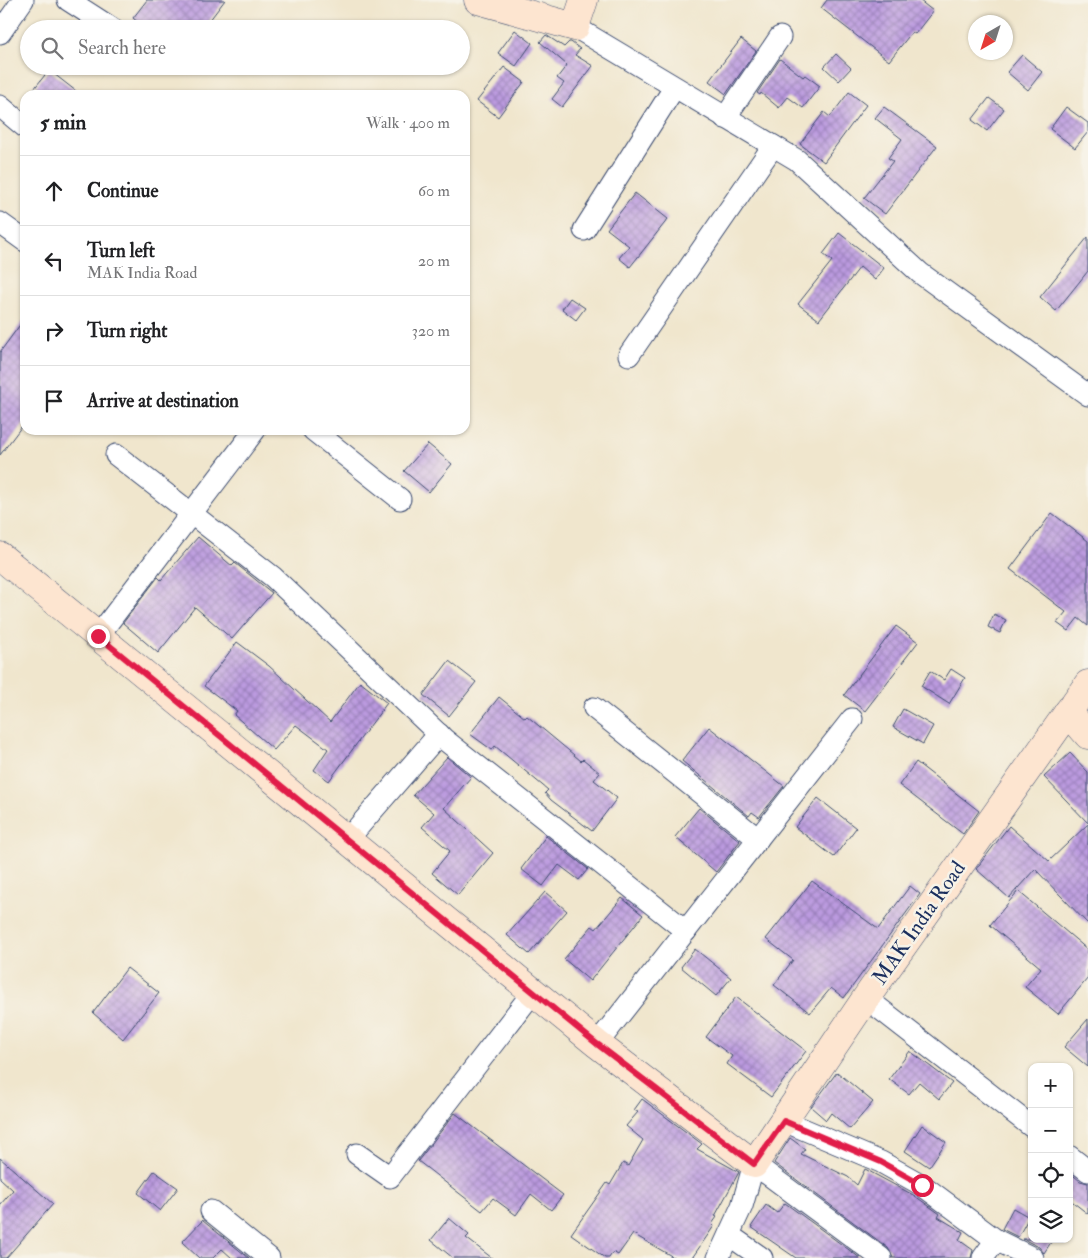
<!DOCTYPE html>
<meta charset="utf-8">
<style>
:root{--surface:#fff;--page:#f2f2f2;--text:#202124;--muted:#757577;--line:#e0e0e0}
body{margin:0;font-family:"IM FELL Double Pica",serif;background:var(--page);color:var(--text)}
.controls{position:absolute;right:15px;bottom:15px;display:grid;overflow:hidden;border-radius:10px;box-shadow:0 1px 4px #0004}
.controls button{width:45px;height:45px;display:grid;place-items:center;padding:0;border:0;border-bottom:1px solid var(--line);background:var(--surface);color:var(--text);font:25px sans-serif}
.compass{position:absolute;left:968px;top:15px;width:45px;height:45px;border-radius:50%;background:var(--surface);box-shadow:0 1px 4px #0004;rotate:219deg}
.stop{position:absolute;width:15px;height:15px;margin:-11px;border:4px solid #e11d48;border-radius:50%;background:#fff}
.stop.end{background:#e11d48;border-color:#fff;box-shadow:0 1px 5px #0008}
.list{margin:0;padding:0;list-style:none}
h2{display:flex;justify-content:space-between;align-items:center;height:65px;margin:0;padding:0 20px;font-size:21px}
h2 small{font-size:16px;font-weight:400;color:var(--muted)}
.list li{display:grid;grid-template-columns:32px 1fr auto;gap:15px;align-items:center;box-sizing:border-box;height:70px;padding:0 20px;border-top:1px solid var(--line)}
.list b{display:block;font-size:19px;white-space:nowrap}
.list p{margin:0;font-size:16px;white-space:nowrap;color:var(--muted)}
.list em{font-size:16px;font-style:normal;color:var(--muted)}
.icon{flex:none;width:28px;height:28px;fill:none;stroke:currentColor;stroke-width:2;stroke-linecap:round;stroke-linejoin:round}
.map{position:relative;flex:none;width:1088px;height:1258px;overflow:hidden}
.search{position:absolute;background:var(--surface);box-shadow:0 1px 4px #0004;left:20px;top:20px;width:450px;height:55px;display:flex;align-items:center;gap:12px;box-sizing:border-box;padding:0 18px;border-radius:28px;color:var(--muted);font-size:19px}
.panel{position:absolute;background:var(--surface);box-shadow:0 1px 4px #0004;left:20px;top:90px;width:450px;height:345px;border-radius:15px}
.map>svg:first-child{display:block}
</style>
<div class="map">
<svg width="1088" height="1258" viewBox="0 0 1088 1258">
<defs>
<pattern id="building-cross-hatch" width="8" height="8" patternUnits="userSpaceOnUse" patternTransform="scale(1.25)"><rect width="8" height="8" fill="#bb9adf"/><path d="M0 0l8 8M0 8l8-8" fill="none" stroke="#977eb8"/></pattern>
</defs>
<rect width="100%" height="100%" fill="#f7f3e8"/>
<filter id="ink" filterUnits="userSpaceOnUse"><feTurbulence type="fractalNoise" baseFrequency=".02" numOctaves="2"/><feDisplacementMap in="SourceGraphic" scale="10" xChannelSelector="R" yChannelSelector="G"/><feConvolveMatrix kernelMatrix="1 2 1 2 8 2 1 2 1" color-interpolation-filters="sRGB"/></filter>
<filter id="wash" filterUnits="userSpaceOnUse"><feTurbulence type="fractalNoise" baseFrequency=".0096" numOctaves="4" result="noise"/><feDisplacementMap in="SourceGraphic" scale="20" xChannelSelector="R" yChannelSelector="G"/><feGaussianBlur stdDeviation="1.12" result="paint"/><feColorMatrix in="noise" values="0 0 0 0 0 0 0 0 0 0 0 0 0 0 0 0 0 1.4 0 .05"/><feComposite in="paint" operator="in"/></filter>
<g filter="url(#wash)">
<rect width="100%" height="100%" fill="#f0e6cd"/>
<g id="blocks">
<g fill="url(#building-cross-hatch)">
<polygon points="147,0 225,0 203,29 146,29 133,18"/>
<polygon points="827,0 919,0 933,11 915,34 912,32 889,61 821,8"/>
<polygon points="515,30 532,43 516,66 498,53"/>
<polygon points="546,35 564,47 569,42 571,42 580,49 575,55 593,66 562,107 552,99 564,83 557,78 567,65 540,42"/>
<polygon points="741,39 756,51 726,94 709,81"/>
<polygon points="836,54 851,68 839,81 824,67"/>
<polygon points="1022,55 1042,72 1028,90 1007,72"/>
<polygon points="780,59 803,77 805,75 820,86 803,108 788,97 779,108 761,93 760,95 757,93"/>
<polygon points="504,67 524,82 498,117 477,101"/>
<polygon points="49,70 81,95 29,95"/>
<polygon points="849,92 866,105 824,162 800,144 824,112 830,117"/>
<polygon points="989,98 1004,109 987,131 972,120"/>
<polygon points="884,107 937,146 885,214 864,198 893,161 888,158 902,139 875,118"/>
<polygon points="1066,107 1088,123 1088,132 1075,148 1050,129"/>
<polygon points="635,193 668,219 630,267 619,258 629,246 607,229"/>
<polygon points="839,233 884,268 875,280 860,267 819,320 798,304 832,261 823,254"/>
<polygon points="1088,237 1088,271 1056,311 1040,297"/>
<polygon points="570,298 585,308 576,320 562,309"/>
<polygon points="25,318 25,422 0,455 0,352"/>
<polygon points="428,444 452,464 429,492 404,471"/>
<polygon points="1052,513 1088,541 1088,626 1078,618 1068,631 1057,623 1066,612 1010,569"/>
<polygon points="198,537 232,566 235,563 272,593 232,639 195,607 158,653 123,623 158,577 161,580"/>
<polygon points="994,614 1006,620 1000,633 988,627"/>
<polygon points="896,626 918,642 865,711 844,695"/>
<polygon points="237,642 269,666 330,722 360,682 387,703 329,781 314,770 328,749 296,725 274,750 234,715 237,711 204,686"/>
<polygon points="449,661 476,682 449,716 423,695"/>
<polygon points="951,669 965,678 949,704 921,686 930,671 944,680"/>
<polygon points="499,697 525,718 527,716 574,755 581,761 583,759 600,773 594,780 617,798 592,831 551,800 545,793 548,790 495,746 492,750 470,734"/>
<polygon points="903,709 933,726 923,744 893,727"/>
<polygon points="709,727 784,786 759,817 752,812 749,816 682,761"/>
<polygon points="1070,753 1088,772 1088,823 1044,777"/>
<polygon points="447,757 471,777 444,808 493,853 458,895 432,873 450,851 422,827 434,813 413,795"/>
<polygon points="916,762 979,811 963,834 899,785"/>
<polygon points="818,798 856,828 834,857 795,827"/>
<polygon points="699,808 740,841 716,872 675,837"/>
<polygon points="1088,824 1088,924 1035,869 1009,898 976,869 1009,826 1049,861"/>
<polygon points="546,836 588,869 579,880 559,865 543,886 521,869"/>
<polygon points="812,881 878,929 910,886 920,894 844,998 831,988 810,1013 774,985 793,960 766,939"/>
<polygon points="1018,891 1088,950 1088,978 1058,1014 1025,987 1041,968 990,925"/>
<polygon points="545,892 567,911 529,954 507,935"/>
<polygon points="622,898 643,915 590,981 564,959 592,926 596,929"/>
<polygon points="695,949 731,978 716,996 681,967"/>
<polygon points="127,968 159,993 123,1039 93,1013"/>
<polygon points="736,997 806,1051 771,1097 727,1064 732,1056 706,1037"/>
<polygon points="1088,1019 1088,1067 1064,1047"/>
<polygon points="910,1051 952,1083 939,1099 919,1082 909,1094 889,1079"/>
<polygon points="837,1072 873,1102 850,1129 831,1113 826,1120 811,1107"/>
<polygon points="642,1099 702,1144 697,1149 739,1172 715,1216 717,1217 712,1224 714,1226 692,1258 675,1258 633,1234 618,1255 613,1252 609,1258 605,1258 571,1234 607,1183 610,1185 623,1163 628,1166 643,1140 626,1126 638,1112 634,1110"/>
<polygon points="455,1113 563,1195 551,1210 531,1194 516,1215 493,1198 482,1211 418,1161"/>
<polygon points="922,1125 946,1142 929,1167 905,1151"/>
<polygon points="790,1138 805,1149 801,1154 848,1177 857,1185 865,1169 915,1196 940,1214 938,1217 963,1232 959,1240 973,1250 971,1258 893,1258 888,1248 774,1163"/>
<polygon points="0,1158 53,1204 6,1258 0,1258 0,1205 13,1190 0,1178"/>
<polygon points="154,1171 178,1188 160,1211 138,1193"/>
<polygon points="1069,1172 1080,1181 1088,1183 1088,1214 1069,1199"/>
<polygon points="785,1203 860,1258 796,1258 751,1227 766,1205 777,1213"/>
<polygon points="1013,1208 1029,1217 1018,1237 1002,1229"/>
<polygon points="449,1218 469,1235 466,1238 492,1258 453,1258 431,1240"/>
<polygon points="203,1220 203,1221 249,1258 232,1258 222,1249 213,1258 199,1258 182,1242"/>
<polygon points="1023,1239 1053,1239 1044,1253 1039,1247"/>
</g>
</g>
</g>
<g filter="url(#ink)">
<use href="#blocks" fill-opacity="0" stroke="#3b4a6f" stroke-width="1"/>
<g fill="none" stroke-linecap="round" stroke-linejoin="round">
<defs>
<g id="street">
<polyline points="68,0 113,29"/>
<polyline points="575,27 797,160 920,273 1088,395"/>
<polyline points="0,33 23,0"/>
<polyline points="0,106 25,127"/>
<polyline points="725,118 780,37"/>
<polyline points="0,223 25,241"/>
<polyline points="584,230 674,88"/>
<polyline points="629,355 773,146"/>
<polyline points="313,430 400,499"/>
<polyline points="116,455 273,577 445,740 686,931"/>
<polyline points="98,636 255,430"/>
<polyline points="594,708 758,839"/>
<polyline points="347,840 439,734"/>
<polyline points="866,998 1032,1127"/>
<polyline points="597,1044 852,719"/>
<polyline points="784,1121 881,1162 922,1185 996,1240"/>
<polyline points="357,1154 390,1177 533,992"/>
<polyline points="1069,1156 1088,1171"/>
<polyline points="211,1211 269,1258"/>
<polyline points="729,1235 762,1258"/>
<polyline points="718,1258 742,1206 754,1164 881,1258"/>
<polyline points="983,1258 996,1240 1033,1258"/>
</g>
<g id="secondary">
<polyline points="478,0 575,27 584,0"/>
<polyline points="0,556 597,1044 754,1164 866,998 1088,684"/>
<polyline points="1068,712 1088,735"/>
</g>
</defs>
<use href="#street" stroke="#3b4a6f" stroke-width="23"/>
<use href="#secondary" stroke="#3b4a6f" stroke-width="29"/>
<use href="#street" stroke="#fff" stroke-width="21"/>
<use href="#secondary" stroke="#fde5d0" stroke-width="28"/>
</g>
</g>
<g fill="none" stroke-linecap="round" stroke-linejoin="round" filter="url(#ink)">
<polyline stroke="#e11d48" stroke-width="6" points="98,636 597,1044 754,1164 784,1121 881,1162 922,1185"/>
</g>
<g text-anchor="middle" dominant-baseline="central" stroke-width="5" stroke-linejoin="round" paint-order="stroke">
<g font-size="21" fill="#1b2f5e" stroke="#f7f3e8">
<text transform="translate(919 923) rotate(-55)">MAK India Road</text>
</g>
</g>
</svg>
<div class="controls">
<button>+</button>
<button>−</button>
<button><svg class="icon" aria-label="locate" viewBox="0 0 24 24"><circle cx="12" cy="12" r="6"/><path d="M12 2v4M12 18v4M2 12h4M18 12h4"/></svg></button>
<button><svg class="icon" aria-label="layers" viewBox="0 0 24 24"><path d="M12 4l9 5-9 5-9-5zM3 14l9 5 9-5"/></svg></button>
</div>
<svg class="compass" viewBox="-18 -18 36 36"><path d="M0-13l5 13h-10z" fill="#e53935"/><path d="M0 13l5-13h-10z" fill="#757577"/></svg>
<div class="stop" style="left:922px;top:1185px"></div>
<div class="stop end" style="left:98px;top:636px"></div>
<div class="search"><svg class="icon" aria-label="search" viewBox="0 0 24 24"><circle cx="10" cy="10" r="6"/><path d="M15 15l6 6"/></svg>Search here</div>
<section class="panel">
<h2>5 min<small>Walk · 400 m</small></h2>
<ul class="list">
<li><svg class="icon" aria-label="ahead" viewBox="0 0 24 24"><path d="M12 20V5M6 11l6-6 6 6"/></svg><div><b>Continue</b></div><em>60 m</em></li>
<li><svg class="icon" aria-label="left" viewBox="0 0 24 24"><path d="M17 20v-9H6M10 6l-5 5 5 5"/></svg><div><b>Turn left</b><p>MAK India Road</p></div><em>20 m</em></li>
<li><svg class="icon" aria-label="right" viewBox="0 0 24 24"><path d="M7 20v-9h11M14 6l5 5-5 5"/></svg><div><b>Turn right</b></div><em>320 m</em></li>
<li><svg class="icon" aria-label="arrive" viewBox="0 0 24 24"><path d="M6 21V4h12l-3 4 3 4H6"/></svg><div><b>Arrive at destination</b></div></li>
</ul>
</section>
</div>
